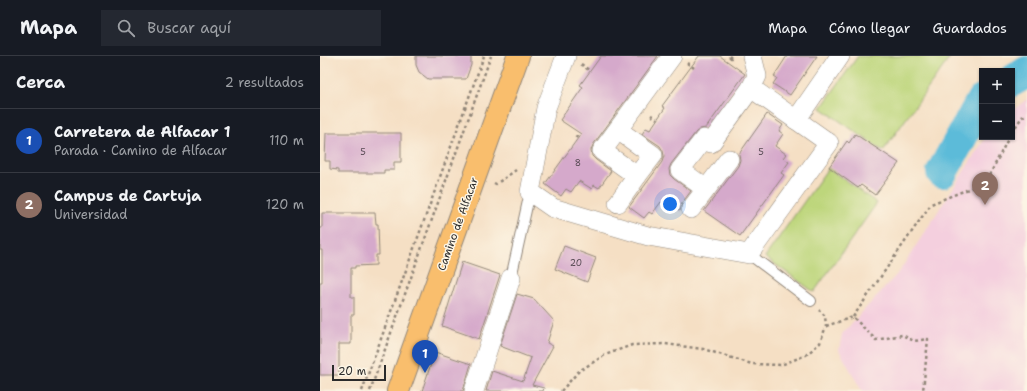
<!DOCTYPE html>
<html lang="es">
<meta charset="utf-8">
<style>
:root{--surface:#171b24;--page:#242831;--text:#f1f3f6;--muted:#9ea1a6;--line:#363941;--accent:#c8321e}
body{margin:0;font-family:"Shantell Sans",sans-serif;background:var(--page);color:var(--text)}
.controls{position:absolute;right:12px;top:12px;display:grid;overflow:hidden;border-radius:0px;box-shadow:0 1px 3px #0004}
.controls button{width:36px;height:36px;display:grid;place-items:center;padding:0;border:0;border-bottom:1px solid var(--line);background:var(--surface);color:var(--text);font:20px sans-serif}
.scale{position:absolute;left:12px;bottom:10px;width:54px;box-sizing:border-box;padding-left:4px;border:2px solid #2b2b2b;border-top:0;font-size:11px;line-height:14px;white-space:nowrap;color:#2b2b2b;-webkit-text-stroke:3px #fcf5e5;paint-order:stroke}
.you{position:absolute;left:350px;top:148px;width:14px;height:14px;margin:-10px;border:3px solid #fff;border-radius:50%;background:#1a73e8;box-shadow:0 0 0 6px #1a73e833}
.badge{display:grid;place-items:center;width:26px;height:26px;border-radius:50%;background:var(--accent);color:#fff;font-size:13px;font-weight:700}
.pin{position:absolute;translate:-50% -33px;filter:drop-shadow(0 1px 2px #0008)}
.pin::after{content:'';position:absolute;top:21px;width:14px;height:12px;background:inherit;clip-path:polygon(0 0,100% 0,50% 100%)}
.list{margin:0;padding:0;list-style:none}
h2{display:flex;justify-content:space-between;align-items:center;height:52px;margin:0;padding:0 16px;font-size:17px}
h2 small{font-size:13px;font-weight:400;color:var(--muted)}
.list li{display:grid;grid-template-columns:26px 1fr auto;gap:12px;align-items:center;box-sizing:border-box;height:64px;padding:0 16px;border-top:1px solid var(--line)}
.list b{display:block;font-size:15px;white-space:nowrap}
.list p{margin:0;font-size:13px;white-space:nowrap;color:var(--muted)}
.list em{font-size:13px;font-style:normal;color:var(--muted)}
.icon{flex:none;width:22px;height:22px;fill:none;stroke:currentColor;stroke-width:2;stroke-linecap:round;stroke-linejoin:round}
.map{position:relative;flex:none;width:707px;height:335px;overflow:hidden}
header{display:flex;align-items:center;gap:24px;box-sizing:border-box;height:56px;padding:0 20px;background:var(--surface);border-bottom:1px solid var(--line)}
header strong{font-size:19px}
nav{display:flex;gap:22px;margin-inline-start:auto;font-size:14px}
.search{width:280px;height:36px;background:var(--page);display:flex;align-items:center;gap:10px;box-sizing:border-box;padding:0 14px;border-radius:0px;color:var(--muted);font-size:15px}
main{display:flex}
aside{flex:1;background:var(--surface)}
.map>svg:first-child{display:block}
</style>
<header>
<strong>Mapa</strong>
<div class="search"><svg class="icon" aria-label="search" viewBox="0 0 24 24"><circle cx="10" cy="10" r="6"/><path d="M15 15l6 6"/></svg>Buscar aquí</div>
<nav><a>Mapa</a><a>Cómo llegar</a><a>Guardados</a></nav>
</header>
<main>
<aside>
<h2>Cerca<small>2 resultados</small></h2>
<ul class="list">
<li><span class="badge" style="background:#1a4fb4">1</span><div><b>Carretera de Alfacar 1</b><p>Parada · Camino de Alfacar</p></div><em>110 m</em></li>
<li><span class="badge" style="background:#8d6e63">2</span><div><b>Campus de Cartuja</b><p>Universidad</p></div><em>120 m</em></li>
</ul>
</aside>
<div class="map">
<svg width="707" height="335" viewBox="0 0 707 335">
<rect width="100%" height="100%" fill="#fcf5e5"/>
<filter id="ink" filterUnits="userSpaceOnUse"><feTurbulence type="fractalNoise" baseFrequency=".025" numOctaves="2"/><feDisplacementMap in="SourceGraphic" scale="8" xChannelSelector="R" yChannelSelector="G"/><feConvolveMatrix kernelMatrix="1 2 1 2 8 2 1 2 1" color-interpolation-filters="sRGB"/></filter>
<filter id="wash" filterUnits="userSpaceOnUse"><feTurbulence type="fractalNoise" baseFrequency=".012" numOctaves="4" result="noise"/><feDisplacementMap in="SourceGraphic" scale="16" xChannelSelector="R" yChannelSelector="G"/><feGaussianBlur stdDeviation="0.9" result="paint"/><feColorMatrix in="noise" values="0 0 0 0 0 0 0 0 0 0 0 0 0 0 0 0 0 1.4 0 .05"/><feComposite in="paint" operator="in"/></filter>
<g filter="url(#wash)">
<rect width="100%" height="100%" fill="#f5dfc4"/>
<polygon fill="#f4cfde" points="707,43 707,335 542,335 519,294 522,278 579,216 666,81 692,81 692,55"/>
<g fill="#bdd67b" stroke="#748053">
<polygon points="538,0 631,0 563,95 501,52"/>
<polygon points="508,112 557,147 494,236 445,201"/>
</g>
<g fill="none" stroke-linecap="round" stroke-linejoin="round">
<g stroke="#5bbbd9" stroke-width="32">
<polyline points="692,25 707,16"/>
<polyline points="622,116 662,44"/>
</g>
</g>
<g id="blocks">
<g fill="#d5a9cb">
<polygon points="96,0 151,0 151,9 146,23 108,23 99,16 96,9"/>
<polygon points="281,0 338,0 273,89 271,94 272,100 276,104 291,115 279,132 274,129 272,133 259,125 251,136 246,133 241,140 225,128 261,78 240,64 263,31 260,29"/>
<polygon points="379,0 400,0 425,18 386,72 380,73 376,76 351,108 349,113 350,119 354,123 371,135 362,147 360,155 356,152 353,155 341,146 332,158 329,156 324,162 309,151 342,106 344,100 343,95 340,90 322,78 326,72 330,74 345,52 342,50"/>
<polygon points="467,0 497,0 470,39 453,28 457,22 454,20"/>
<polygon points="447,58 463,69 459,75 463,78 455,90 466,98 463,102 469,106 461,117 464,119 420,180 384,155 418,110 420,104 419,98"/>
<polygon points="6,77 81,77 81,106 74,106 74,114 64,114 64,117 18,117 18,114 10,113 10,105 5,105"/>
<polygon points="535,78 579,107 555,139 541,129 538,132 509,111 527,85 529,87"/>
<polygon points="2,157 55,157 56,168 58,168 59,199 56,199 56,209 35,210 35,212 31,212 31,241 34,241 34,259 31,259 31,288 19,288 19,319 0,319 0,226 2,226 2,194 0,194 0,172 2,172"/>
<polygon points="244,190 276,202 267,226 235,213"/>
<polygon points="142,206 180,219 159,283 122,270"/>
<polygon points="197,238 214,243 234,265 227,287 233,290 212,329 224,332 223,335 166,335 172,315 203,325 211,302 180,290"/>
<polygon points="115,296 151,308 143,335 102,335"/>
</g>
</g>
</g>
<g filter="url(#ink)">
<use href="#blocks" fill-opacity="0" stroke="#908578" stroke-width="1"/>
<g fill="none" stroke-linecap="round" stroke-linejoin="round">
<defs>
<g id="lane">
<polyline points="429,198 491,245"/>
<polyline points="191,222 210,136"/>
</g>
<g id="street">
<polyline points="246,0 226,52 210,136 233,152 328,180 429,198 509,87 431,32"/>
<polyline points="476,64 520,0"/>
<polyline points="298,74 333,99 317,120"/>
<polyline points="384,83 360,114 386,133"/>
<polyline points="391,87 431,32 437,20 432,0"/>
<polyline points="298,147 317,120 282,95 352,0"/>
<polyline points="371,153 409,103"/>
<polyline points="154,335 191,222"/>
</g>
<polyline id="primary" points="78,335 198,0"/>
</defs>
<use href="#lane" stroke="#908578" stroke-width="12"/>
<use href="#street" stroke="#908578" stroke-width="20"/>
<use href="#primary" stroke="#908578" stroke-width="24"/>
<g stroke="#908578" stroke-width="2.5" stroke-dasharray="3 3" stroke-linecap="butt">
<polyline points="409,0 411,2 412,0"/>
<polyline points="367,7 374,12"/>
<polyline points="261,8 270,15"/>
<polyline points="331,59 337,63"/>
<polyline points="692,76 702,61 707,59"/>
<polyline points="255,80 258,82"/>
<polyline points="174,127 176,128 196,114"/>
<polyline points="533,261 611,148 666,126 689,81"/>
<polyline points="506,270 533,261 556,284 582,279 594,285 608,283 603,335"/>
<polyline points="42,335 164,0"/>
<polyline points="50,335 171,0"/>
<polyline points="241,335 259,315 285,299 312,289 345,288 383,293 432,308 461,309 486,299 500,287 506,270 505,260 499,254"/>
</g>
<use href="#lane" stroke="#fff" stroke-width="10"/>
<use href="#street" stroke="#fff" stroke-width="19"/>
<use href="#primary" stroke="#f9be6d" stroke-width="22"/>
</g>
</g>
<g text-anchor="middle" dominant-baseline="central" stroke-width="3" stroke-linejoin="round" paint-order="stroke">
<g font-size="9" fill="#564a53">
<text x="43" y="96">5</text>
<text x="441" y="96">5</text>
<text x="258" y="107">8</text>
<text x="256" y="207">20</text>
</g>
<g font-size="11" fill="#2b2b2b" stroke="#fcf5e5">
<text transform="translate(138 168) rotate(-70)">Camino de Alfacar</text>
</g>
</g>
</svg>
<div class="controls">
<button>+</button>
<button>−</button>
</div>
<div class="scale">20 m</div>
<div class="you"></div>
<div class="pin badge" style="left:105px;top:317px;background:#1a4fb4">1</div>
<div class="pin badge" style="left:665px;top:149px;background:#8d6e63">2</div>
</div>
</main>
